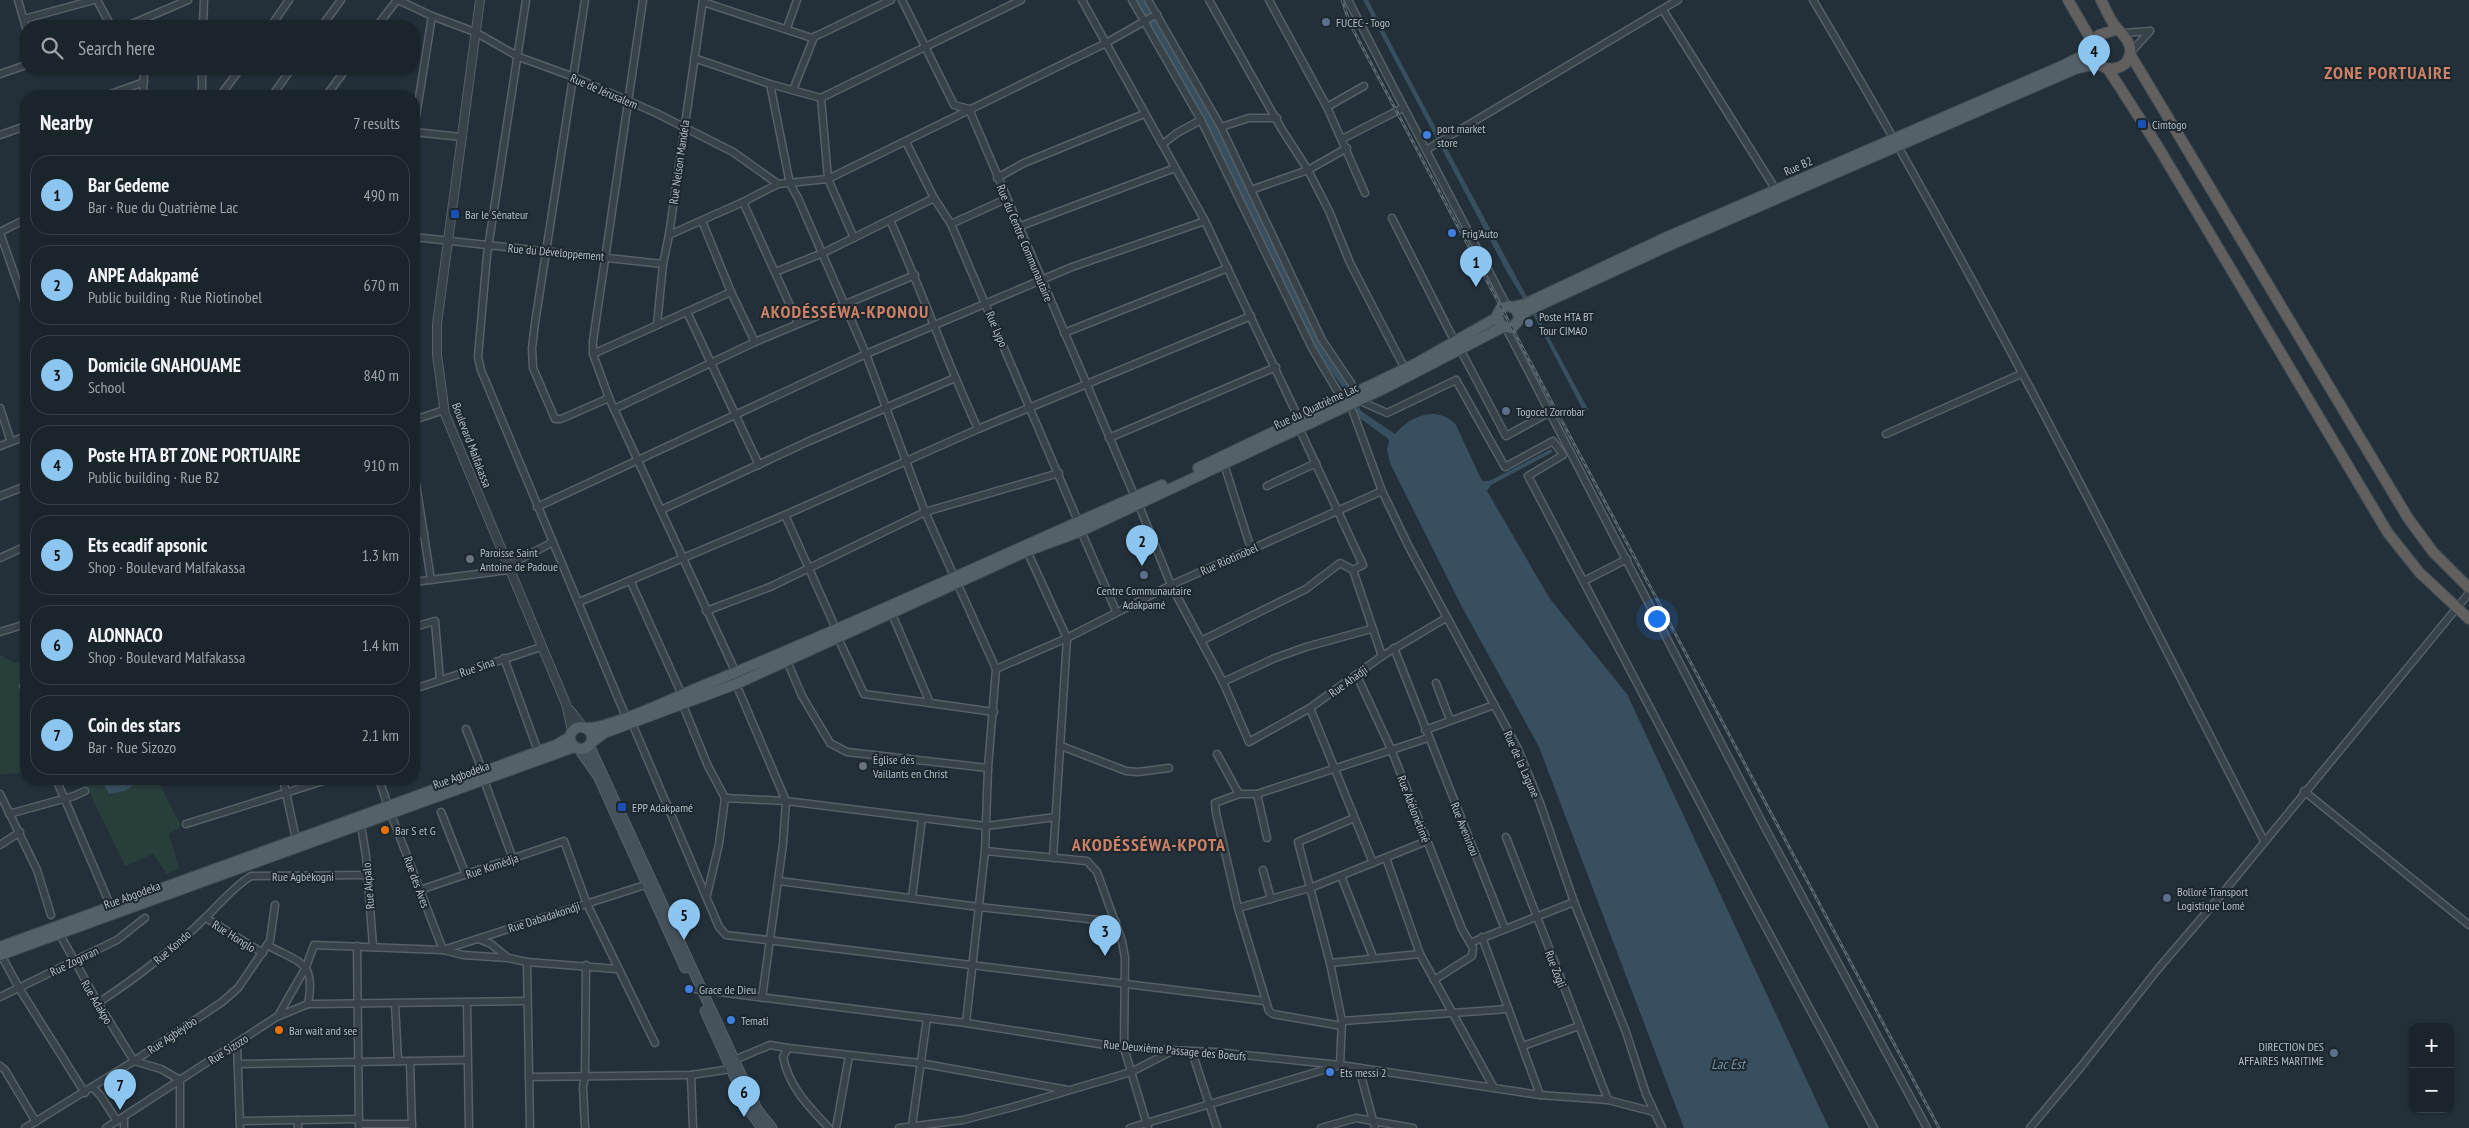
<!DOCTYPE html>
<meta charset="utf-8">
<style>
:root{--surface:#1a242b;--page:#232c33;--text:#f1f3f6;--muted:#9fa4a9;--line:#384147;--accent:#8cc5f0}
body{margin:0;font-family:"PT Sans Narrow",sans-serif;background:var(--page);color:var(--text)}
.controls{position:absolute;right:15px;bottom:15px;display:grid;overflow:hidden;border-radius:10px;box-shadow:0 1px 4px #0004}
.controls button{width:45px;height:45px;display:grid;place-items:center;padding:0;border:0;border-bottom:1px solid var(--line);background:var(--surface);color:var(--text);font:25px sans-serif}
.you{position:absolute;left:1656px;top:618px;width:18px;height:18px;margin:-12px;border:4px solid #fff;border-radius:50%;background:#1a73e8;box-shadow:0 0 0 8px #1a73e833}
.badge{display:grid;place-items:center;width:32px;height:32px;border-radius:50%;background:var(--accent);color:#111;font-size:16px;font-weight:700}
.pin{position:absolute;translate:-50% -41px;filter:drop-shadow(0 1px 2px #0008)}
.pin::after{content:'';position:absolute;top:26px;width:18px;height:15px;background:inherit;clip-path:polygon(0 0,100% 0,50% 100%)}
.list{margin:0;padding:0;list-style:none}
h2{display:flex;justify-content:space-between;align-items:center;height:65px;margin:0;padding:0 20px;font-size:21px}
h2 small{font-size:16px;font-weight:400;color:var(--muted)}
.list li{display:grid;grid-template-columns:32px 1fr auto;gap:15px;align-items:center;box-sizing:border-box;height:80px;margin:0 10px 10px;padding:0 10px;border:1px solid var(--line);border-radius:20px}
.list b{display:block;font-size:19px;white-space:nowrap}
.list p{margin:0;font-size:16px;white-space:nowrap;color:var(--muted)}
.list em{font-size:16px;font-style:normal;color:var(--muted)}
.icon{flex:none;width:28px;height:28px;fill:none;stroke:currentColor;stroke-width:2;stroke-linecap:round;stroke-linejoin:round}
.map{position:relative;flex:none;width:2469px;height:1128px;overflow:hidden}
.search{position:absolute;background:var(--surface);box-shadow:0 1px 4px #0004;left:20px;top:20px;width:400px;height:55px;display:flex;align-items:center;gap:12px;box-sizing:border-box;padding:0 18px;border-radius:20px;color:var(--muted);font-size:19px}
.panel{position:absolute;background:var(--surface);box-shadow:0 1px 4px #0004;left:20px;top:90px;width:400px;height:695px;border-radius:20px}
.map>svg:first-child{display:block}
</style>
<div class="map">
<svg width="2469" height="1128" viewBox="0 0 2469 1128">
<rect width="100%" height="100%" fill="#233039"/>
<g fill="#283e3b">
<polygon points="0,655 15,663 26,660 26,773 0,774"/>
<polygon points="83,779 157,779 181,826 169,834 179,869 167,874 153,854 125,866"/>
</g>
<g fill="#384f5f">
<path d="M1135 0H1144L1213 121 1281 259 1361 411 1395 434C1411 415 1438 405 1456 425L1482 481H1489L1551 449 1553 452 1491 485 1487 491 1550 599 1627 694 1829 1128H1684L1539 747 1462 607 1390 463 1387 450 1389 441 1387 438 1357 416 1343 388 1314 347 1206 122Z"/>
<path d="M1363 0H1368C1440 137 1514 273 1588 409L1584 412 1535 318 1507 272Z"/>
<polygon points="101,779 144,779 124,791 109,794"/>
</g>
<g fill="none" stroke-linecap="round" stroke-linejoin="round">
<defs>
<g id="minor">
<polyline points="18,0 26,28"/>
<polyline points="97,0 111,26"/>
<polyline points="398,0 432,16 475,32 519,57 574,77 656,113 733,152 778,184"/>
<polyline points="526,0 487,255 478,357 481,370 626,717"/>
<polyline points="585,0 535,323 532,348 533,368 555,419 561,419 609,398"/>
<polyline points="643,0 593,341 593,354 609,398 736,673"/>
<polyline points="902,0 954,105 969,109 1135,497"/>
<polyline points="1082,0 1205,221 1299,419"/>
<polyline points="1132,0 1201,120 1312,348 1342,399"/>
<polyline points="1148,0 1221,127 1322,340 1357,392"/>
<polyline points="1209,0 1281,128 1308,170 1329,211 1350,263 1405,369"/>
<polyline points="1269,0 1327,107 1365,193"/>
<polyline points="1348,0 1507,306"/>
<path d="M1813 0C1976 273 2119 558 2264 841"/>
<polyline points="703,2 812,38 891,0"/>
<polyline points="1663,10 1776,190"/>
<polyline points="24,19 94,0"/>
<polyline points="127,26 188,0"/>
<polyline points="203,26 204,0"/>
<polyline points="271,26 289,0"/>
<polyline points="322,26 341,0"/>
<polyline points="377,26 397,0"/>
<polyline points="787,28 797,0"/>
<polyline points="2124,33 2150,31"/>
<polyline points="2131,52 2150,31"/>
<polyline points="694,58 770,84 821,98 1021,0"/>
<polyline points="0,74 26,65"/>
<polyline points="770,84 790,184 798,198 866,354 925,512 996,669 988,768 985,851 966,1023"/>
<polyline points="793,90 814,37"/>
<polyline points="105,96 144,82"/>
<polyline points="143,96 144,69"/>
<polyline points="202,96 202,69"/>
<polyline points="220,96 240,69"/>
<polyline points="272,96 291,69"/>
<polyline points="326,96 346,69"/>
<polyline points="821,98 828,179 854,238"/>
<polyline points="1327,107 1364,86"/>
<polyline points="22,127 26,138"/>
<polyline points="1221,127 1249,118 1277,118"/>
<polyline points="414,129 432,16"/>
<polyline points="414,132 461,137"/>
<polyline points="0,135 26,126"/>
<polyline points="1342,139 1403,108"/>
<polyline points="906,142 934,198 951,224 1078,521"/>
<polyline points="1163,144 1177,133 1201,120"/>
<polyline points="1426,150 1678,0"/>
<polyline points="997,178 1024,163 1144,114"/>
<polyline points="1251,190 1308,170 1347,148"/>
<polyline points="743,202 798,323"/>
<polyline points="1392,218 1455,342"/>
<path d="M890 220C921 289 946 360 978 429"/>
<polyline points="702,221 731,292 755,342"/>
<polyline points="951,224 1006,199"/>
<polyline points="1018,227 1175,168"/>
<polyline points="0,232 26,219"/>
<polyline points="0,233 26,307"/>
<polyline points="669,235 743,202 778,184 828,179 1106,43 1157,14"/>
<polyline points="414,237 663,264"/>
<polyline points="775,272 823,253 934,198"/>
<polyline points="687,312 759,465"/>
<polyline points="657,325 663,264 669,235 703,0"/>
<polyline points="1506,328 1762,822 1927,1128"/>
<polyline points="1064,333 1228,268"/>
<polyline points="1460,349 1506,436 1550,412"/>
<polyline points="593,354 731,292"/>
<polyline points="1358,400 1387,413 1456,380 1505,467 1553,441 1563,455 1528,476 1749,896 1874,1128"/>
<polyline points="0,408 11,442"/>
<polyline points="614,409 755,342 915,275"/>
<polyline points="1353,412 1382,491 1409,547 1518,749 1540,803 1574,902 1626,1032 1646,1094 1662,1128"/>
<polyline points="414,420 444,410"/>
<polyline points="1886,434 2021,374"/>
<polyline points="1109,438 1276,367"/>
<polyline points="0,446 26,436"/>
<polyline points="1224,464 1251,549"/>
<polyline points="414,471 431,580"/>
<polyline points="1267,486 1316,463"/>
<polyline points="0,496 26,486"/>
<polyline points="1138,503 1171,585 1223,682 1249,742 1310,708 1382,656 1446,618"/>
<polyline points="537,507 866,354 1072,267 1205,221"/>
<polyline points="661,510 807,442 955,378"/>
<polyline points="785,515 836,629"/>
<polyline points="1081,531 1116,611"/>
<polyline points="414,536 424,533"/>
<polyline points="1027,551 1067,638 1053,858"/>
<polyline points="0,558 26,546"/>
<polyline points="507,566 553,542"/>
<polyline points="1353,570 1382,656"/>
<polyline points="630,580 682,695"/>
<polyline points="1584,581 1627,559"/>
<polyline points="414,582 509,570"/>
<polyline points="579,602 785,515 978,429 1251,316"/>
<polyline points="706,611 770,587 925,512 1059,473"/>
<polyline points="892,614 930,703 994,712"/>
<polyline points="414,627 435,621 440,680"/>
<polyline points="0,632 26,624"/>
<polyline points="838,638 864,694 930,703"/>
<polyline points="1201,641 1306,589 1340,563 1353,570 1363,565 1299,428"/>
<polyline points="1394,648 1505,929"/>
<polyline points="504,658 538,751"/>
<polyline points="787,661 802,696 830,743 847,752 988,768"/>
<polyline points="996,669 1067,638 1171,585 1382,491"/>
<polyline points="1357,676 1391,749 1462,929 1473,948 1472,956 1434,980"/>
<polyline points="1223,682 1275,658 1306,647 1371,629"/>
<polyline points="1436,683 1450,720"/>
<polyline points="736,684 786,801 783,844 762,998"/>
<polyline points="23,686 26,685"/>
<polyline points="414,689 541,647"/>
<polyline points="682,703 708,766 725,798"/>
<polyline points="1310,708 1373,863"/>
<polyline points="632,723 719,927 726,935 1265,1001"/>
<polyline points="466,729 483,772"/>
<polyline points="1425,730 1494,705"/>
<polyline points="1061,746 1126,771 1138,772 1169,768"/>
<polyline points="1217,754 1239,794"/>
<polyline points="56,779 111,907"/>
<polyline points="283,779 296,839"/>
<polyline points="379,779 388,806"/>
<polyline points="484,780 513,859"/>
<polyline points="2304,791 2469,925"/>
<polyline points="0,794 37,870 51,915"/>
<polyline points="1257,794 1267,838"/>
<polyline points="441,812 466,875"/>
<polyline points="9,814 74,796 85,791"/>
<polyline points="391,814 443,950"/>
<polyline points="186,824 330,779"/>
<polyline points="361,825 366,856 373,946"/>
<polyline points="1506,837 1608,1100"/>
<polyline points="0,845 20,832"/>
<polyline points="985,851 1087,861 1097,872 1122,941 1125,958 1124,1048 1148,1128"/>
<polyline points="1386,858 1420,954 1494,1088"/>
<polyline points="1263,870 1271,899"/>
<polyline points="1341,876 1373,957"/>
<polyline points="779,881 979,907 1116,922"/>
<polyline points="420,890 564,841 587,904 655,1043"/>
<polyline points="707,895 719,844 725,798 786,801 986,826 1056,817"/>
<polyline points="912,898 922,818"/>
<polyline points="1238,908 1310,888 1427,841"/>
<polyline points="206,918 263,953"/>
<polyline points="1482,937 1540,1095"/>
<polyline points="479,939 491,944 508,958"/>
<polyline points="63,940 98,1003 134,1061"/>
<polyline points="1470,943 1574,902"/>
<path d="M267 945C301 964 316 961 308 1004"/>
<polyline points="357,946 359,1128"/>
<polyline points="443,950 645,885"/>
<polyline points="1,955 19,988 85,1093"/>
<polyline points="527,962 530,1128"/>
<polyline points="1330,963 1420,954"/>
<polyline points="695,989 966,1023 1124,1048 1216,1052 1340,1065 1540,1095 1608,1100 1654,1112"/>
<polyline points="0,997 117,940 145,918"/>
<path d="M98 1003C136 978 173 950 206 917 222 902 233 887 251 876L367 875"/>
<polyline points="395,1003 398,1061"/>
<polyline points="467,1003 469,1128"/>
<polyline points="279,1016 308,1004 317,1004 526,1001"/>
<polyline points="1342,1021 1508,1009"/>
<polyline points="1342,1026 1273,1014 1269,1011 1238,908 1216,813 1215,803 1239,794 1257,794 1428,738"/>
<polyline points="237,1044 240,1128"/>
<polyline points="1523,1046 1579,1026"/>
<polyline points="1192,1052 1217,1128"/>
<polyline points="734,1060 770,1045 788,1048"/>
<polyline points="134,1061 161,1069 180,1080 180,1128"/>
<polyline points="410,1061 412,1128"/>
<polyline points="238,1064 467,1060"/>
<polyline points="0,1066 5,1070 36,1122"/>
<polyline points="1359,1068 1375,1128"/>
<polyline points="691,1075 693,1128"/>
<polyline points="529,1077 691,1075 731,1069"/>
<polyline points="93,1088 100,1095 117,1121"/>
<polyline points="298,1120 298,1128"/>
<polyline points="240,1121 359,1119"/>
<polyline points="359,1124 412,1124"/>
<polyline points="912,1126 927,1018"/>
<polyline points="25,1128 134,1061 222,1002 238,988 270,941 275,905"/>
<polyline points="106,1128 278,1016 306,967 314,945 443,950 463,955 508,958 527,962 617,969"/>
<polyline points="124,1128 124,1117"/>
<polyline points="585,1128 583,1087 585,1076 586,965"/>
<path d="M829 1128C809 1107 789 1087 783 1057L788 1048 920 1063 1068 1090"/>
<polyline points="836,1128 849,1056"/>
<polyline points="899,1128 963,1120 1013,1107 1131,1072 1172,1051"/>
<polyline points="1130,1128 1340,1065 1342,1021 1330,963 1298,842 1354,818"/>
<polyline points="1321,1128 1356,1118 1413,1128"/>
<polyline points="2030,1128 2080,1068 2158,969 2217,900 2469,593"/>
</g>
<g id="tertiary">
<polyline points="480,0 437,324 437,355 445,414 566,704 572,731"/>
<polyline points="570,710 583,727"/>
</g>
<g id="secondary">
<polyline points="589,745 757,1109 772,1128"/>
<polyline points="578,748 598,776 685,968"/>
<polyline points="705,1011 751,1113 762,1128"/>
</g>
<g id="primary">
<polyline points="1512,307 1525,304 1667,237 2062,66 2084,55 2092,46"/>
<polyline points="1519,319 1517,310 1509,306 1501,308 1497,315 1501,326 1512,328 1527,311 1670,245 2075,69 2087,66 2099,65"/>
<polyline points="1198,468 1415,364 1496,318"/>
<circle cx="581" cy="738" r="11"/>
<path d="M585 728C606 730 673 699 695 689 853 625 1006 553 1162 485"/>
<polyline points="591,743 604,733 736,684 1027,551 1081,531 1387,387 1503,327"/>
<polyline points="0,947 483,772 556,745 570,737"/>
<polyline points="0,955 574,747"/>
</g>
<g id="trunk">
<polyline points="2068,0 2093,43"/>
<path d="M2101 0C2106 9 2110 21 2117 28 2127 39 2136 48 2126 63 2105 80 2081 55 2099 35L2118 29"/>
<polyline points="2130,54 2408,518 2433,552 2469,588"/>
<polyline points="2108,69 2157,145 2388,533 2419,572 2469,619"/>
</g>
</defs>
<use href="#minor" stroke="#556067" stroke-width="9"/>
<use href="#tertiary" stroke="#556067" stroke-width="10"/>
<use href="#secondary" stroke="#556067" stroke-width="11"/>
<use href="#primary" stroke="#404b52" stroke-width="12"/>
<use href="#trunk" stroke="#424d54" stroke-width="12"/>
<use href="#minor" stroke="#374249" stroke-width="6"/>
<use href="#tertiary" stroke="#374249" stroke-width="8"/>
<use href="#secondary" stroke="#45525c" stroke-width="9"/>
<use href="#primary" stroke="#556169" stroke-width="10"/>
<use href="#trunk" stroke="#62605e" stroke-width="10"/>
<defs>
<polyline id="rail" points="1342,0 1350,24 1939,1128"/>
</defs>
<use href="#rail" stroke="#596770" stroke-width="3"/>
<use href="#rail" stroke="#1c272e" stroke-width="1" stroke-dasharray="4" stroke-linecap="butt"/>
</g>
<g fill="#5c6f8a" stroke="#1c272e" stroke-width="2">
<circle cx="1326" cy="22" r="5"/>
<circle cx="1529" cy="323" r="5"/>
<circle cx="1506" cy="411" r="5"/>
<circle cx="1144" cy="575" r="5"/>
<circle cx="2167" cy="898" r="5"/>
<circle cx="2334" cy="1053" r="5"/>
</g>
<g fill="#1a4fb4" stroke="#1c272e" stroke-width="2">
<rect x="2137" y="119" width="10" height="10" rx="2.5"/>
<rect x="450" y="209" width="10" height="10" rx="2.5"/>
<rect x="617" y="802" width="10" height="10" rx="2.5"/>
</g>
<g fill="#3f7fe0" stroke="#1c272e" stroke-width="2">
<circle cx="1427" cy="135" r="5"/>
<circle cx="1452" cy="233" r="5"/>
<circle cx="689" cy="989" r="5"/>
<circle cx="731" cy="1020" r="5"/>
<circle cx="1330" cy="1072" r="5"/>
</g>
<g fill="#6b7280" stroke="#1c272e" stroke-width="2">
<circle cx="470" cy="559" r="5"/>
<circle cx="863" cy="766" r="5"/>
</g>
<g fill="#e8710a" stroke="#1c272e" stroke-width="2">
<circle cx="385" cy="830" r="5"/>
<circle cx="279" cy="1030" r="5"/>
</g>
<g text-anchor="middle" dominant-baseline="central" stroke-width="4" stroke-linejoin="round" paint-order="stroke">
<g font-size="12" fill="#b2bdc5" stroke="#1c272e" text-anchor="start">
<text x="1336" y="22">FUCEC - Togo</text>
<text x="2152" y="124">Cimtogo</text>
<text x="1437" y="128">port market<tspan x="1437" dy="14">store</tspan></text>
<text x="465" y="214">Bar le Sénateur</text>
<text x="1462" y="233">Frig'Auto</text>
<text x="1539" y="316">Poste HTA BT<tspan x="1539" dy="14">Tour CIMAO</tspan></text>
<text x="1516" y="411">Togocel Zorrobar</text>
<text x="480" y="552">Paroisse Saint<tspan x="480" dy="14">Antoine de Padoue</tspan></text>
<text x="1144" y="590" text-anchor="middle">Centre Communautaire<tspan x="1144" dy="14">Adakpamé</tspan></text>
<text x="873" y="759">Église des<tspan x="873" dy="14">Vaillants en Christ</tspan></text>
<text x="632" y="807">EPP Adakpamé</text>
<text x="395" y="830">Bar S et G</text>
<text x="2177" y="891">Bolloré Transport<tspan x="2177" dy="14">Logistique Lomé</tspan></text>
<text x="699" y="989">Grace de Dieu</text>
<text x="741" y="1020">Temati</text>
<text x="289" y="1030">Bar wait and see</text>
<text x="2324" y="1046" text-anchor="end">DIRECTION DES<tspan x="2324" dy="14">AFFAIRES MARITIME</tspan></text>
<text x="1340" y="1072">Ets messi 2</text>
</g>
<g font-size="12" fill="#b2bdc5" stroke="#1c272e">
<text transform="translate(604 91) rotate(23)">Rue de Jérusalem</text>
<text transform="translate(679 162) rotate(-82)">Rue Nelson Mandela</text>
<text transform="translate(1798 166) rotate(-24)">Rue B2</text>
<text transform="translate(1025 243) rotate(67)">Rue du Centre Communautaire</text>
<text transform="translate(556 252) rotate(5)">Rue du Développement</text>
<text transform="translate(997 329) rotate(67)">Rue Lypo</text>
<text transform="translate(1316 406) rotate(-25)">Rue du Quatrième Lac</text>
<text transform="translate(472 445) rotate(69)">Boulevard Malfakassa</text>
<text transform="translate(1229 559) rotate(-24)">Rue Riotinobel</text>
<text transform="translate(477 667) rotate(-19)">Rue Sina</text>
<text transform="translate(1348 681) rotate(-36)">Rue Ahadji</text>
<text transform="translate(1522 764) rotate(66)">Rue de la Lagune</text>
<text transform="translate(461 775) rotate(-20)">Rue Agbodeka</text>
<text transform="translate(1414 809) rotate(69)">Rue Abélonétimé</text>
<text transform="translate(1465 829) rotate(68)">Rue Aveninou</text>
<text transform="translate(492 866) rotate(-19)">Rue Komédja</text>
<text x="303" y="876">Rue Agbékogni</text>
<text transform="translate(417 882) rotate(70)">Rue des Aves</text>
<text transform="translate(368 886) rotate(-95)">Rue Akpalo</text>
<text transform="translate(132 895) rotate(-20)">Rue Abgodeka</text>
<text transform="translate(544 917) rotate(-18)">Rue Dabadakondji</text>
<text transform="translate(234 936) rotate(32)">Rue Honglo</text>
<text transform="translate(172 947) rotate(-41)">Rue Kondo</text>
<text transform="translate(74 961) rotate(-26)">Rue Zognran</text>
<text transform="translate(1556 969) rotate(69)">Rue Zogli</text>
<text transform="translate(97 1002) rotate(59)">Rue Adakpo</text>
<text transform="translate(172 1035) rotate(-34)">Rue Agbéyibo</text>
<text transform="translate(228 1049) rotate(-33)">Rue Sizozo</text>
<text transform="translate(1175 1050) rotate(5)">Rue Deuxième Passage des Boeufs</text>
</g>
<g font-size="14" font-style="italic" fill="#7493a7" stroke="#1c272e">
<text x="1728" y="1064">Lac Est</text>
</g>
<g font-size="18" font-weight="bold" letter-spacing="1" fill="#cc8066" stroke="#1c272e">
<text x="2388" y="72">ZONE PORTUAIRE</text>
<text x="845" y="311">AKODÉSSÉWA-KPONOU</text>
<text x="1149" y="844">AKODÉSSÉWA-KPOTA</text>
</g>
</g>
</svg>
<div class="controls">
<button>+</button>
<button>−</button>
</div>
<div class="you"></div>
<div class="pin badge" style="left:1476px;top:287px">1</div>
<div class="pin badge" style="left:1142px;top:566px">2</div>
<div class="pin badge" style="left:1105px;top:956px">3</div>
<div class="pin badge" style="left:2094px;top:76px">4</div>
<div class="pin badge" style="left:684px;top:940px">5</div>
<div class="pin badge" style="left:744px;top:1117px">6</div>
<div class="pin badge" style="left:120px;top:1110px">7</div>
<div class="search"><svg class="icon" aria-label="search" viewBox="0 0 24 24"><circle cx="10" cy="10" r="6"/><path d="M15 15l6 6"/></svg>Search here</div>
<section class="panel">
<h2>Nearby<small>7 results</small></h2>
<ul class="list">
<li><span class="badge">1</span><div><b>Bar Gedeme</b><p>Bar · Rue du Quatrième Lac</p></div><em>490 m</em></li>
<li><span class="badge">2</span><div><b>ANPE Adakpamé</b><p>Public building · Rue Riotinobel</p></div><em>670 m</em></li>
<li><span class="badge">3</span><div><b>Domicile GNAHOUAME</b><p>School</p></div><em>840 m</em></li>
<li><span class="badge">4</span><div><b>Poste HTA BT ZONE PORTUAIRE</b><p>Public building · Rue B2</p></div><em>910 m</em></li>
<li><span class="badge">5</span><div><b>Ets ecadif apsonic</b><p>Shop · Boulevard Malfakassa</p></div><em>1.3 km</em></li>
<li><span class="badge">6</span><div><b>ALONNACO</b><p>Shop · Boulevard Malfakassa</p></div><em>1.4 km</em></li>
<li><span class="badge">7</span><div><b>Coin des stars</b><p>Bar · Rue Sizozo</p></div><em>2.1 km</em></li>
</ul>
</section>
</div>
